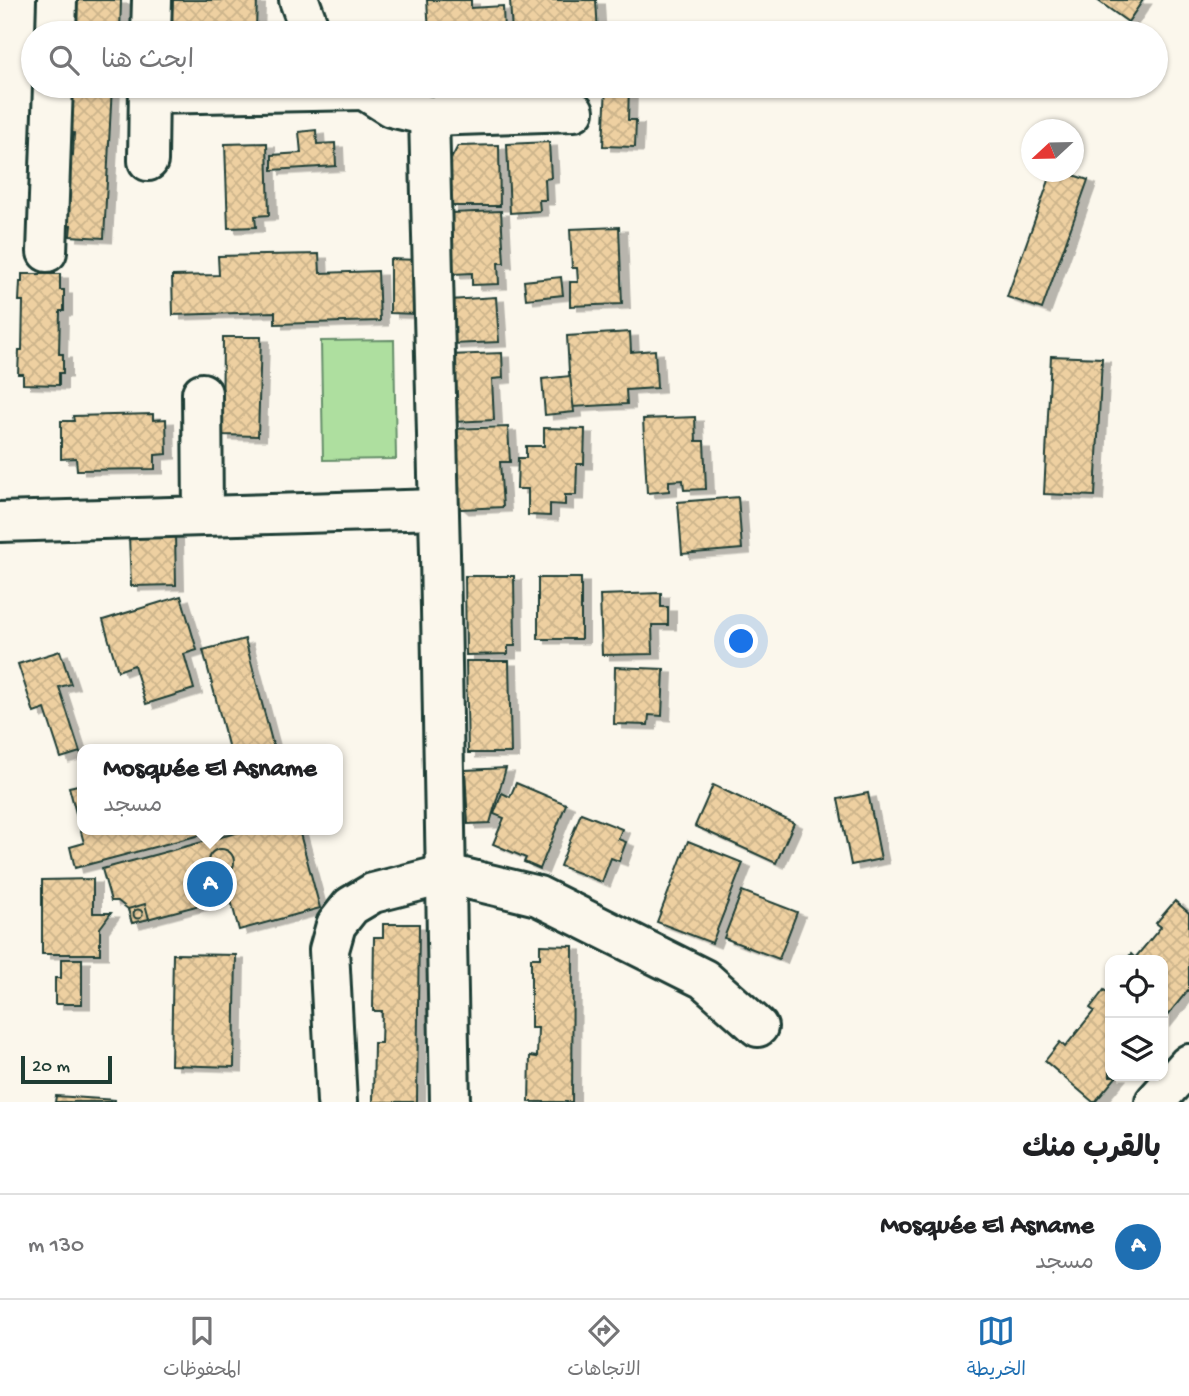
<!DOCTYPE html>
<html lang="ar">
<meta charset="utf-8">
<style>
:root{--surface:#fff;--page:#f6f6f6;--text:#202124;--muted:#757577;--line:#e0e0e0;--accent:#1f6fb2}
body{margin:0;font-family:"Gochi Hand","Playpen Sans Arabic",sans-serif;background:var(--page);color:var(--text);direction:rtl}
.controls{position:absolute;right:21px;bottom:21px;display:grid;overflow:hidden;border-radius:14px;box-shadow:0 2px 5px #0004}
.controls button{width:63px;height:63px;display:grid;place-items:center;padding:0;border:0;border-bottom:2px solid var(--line);background:var(--surface);color:var(--text);font:35px sans-serif}
.compass{position:absolute;left:1021px;top:119px;width:63px;height:63px;border-radius:50%;background:var(--surface);box-shadow:0 2px 5px #0004;rotate:248deg}
.scale{position:absolute;left:21px;bottom:18px;width:91px;box-sizing:border-box;padding-left:7px;border:4px solid #1f3d34;border-top:0;font-size:19px;line-height:24px;white-space:nowrap;color:#1f3d34;-webkit-text-stroke:5px #fbf7ec;paint-order:stroke}
.you{position:absolute;left:742px;top:642px;width:24px;height:24px;margin:-18px;border:5px solid #fff;border-radius:50%;background:#1a73e8;box-shadow:0 0 0 10px #1a73e833}
.badge{display:grid;place-items:center;width:46px;height:46px;border-radius:50%;background:var(--accent);color:#fff;font-size:23px;font-weight:700}
.pin{position:absolute;translate:-50% -50%;border:4px solid #fff;box-shadow:0 2px 7px #0006}
.popup{position:absolute;left:77px;top:744px;width:266px;height:91px;box-sizing:border-box;display:grid;place-content:center;border-radius:14px;background:var(--surface);filter:drop-shadow(0 2px 5px #0005);font-size:23px;white-space:nowrap;color:var(--muted)}
.popup b{font-size:26px;color:var(--text)}
.popup::after{content:'';position:absolute;left:50%;top:100%;margin-left:-14px;border:14px solid transparent;border-top-color:var(--surface)}
.list{margin:0;padding:0;list-style:none}
h2{display:flex;justify-content:space-between;align-items:center;height:91px;margin:0;padding:0 28px;font-size:30px}
h2 small{font-size:23px;font-weight:400;color:var(--muted)}
.list li{display:grid;grid-template-columns:46px 1fr auto;gap:21px;align-items:center;box-sizing:border-box;height:105px;padding:0 28px;border-top:2px solid var(--line)}
.list b{display:block;font-size:26px;white-space:nowrap}
.list p{margin:0;font-size:23px;white-space:nowrap;color:var(--muted)}
.list em{font-size:23px;font-style:normal;color:var(--muted)}
.icon{flex:none;width:38px;height:38px;fill:none;stroke:currentColor;stroke-width:2;stroke-linecap:round;stroke-linejoin:round}
.map{position:relative;flex:none;width:1189px;height:1102px;overflow:hidden;direction:ltr}
.search{position:absolute;background:var(--surface);box-shadow:0 2px 5px #0004;left:21px;right:21px;top:21px;height:77px;display:flex;align-items:center;gap:18px;box-sizing:border-box;padding:0 24px;border-radius:38px;color:var(--muted);font-size:26px}
.sheet{height:196px;background:var(--surface)}
nav{display:flex;justify-content:space-around;align-items:center;box-sizing:border-box;height:98px;border-top:2px solid var(--line);background:var(--surface);font-size:19px;color:var(--muted)}
nav a{display:grid;justify-items:center;gap:4px}
nav .on{color:var(--accent)}
.map>svg:first-child{display:block}
</style>
<div class="map">
<svg width="1189" height="1102" viewBox="0 0 1189 1102">
<defs>
<pattern id="building-cross-hatch" width="8" height="8" patternUnits="userSpaceOnUse" patternTransform="scale(1.75)"><rect width="8" height="8" fill="#eed0a1"/><path d="M0 0l8 8M0 8l8-8" fill="none" stroke="#ccb48b"/></pattern>
<filter id="shadow"><feDropShadow dx="8" dy="4.5" stdDeviation="0" flood-color="#0004"/></filter>
</defs>
<rect width="100%" height="100%" fill="#fbf7ec"/>
<filter id="ink" filterUnits="userSpaceOnUse"><feTurbulence type="fractalNoise" baseFrequency=".0143" numOctaves="2"/><feDisplacementMap in="SourceGraphic" scale="14" xChannelSelector="R" yChannelSelector="G"/><feConvolveMatrix kernelMatrix="1 2 1 2 8 2 1 2 1" color-interpolation-filters="sRGB"/></filter>
<g filter="url(#ink)">
<polygon fill="#aedf9f" stroke="#668e6a" stroke-width="2" points="394,340 396,459 323,460 321,341"/>
<g fill="url(#building-cross-hatch)" stroke="#1f3d34" stroke-width="2" filter="url(#shadow)">
<polygon points="76,0 121,0 120,33 75,33"/>
<polygon points="164,0 257,0 256,29 163,27"/>
<polygon points="427,0 471,0 471,8 503,6 504,33 429,33"/>
<polygon points="510,0 596,0 598,33 512,33"/>
<polygon points="1097,0 1143,0 1128,22"/>
<polygon points="72,86 112,86 104,238 70,236 71,225 64,225 68,154 73,155 74,133 69,132"/>
<polygon points="606,86 629,86 628,120 636,120 635,147 603,146"/>
<polygon points="316,130 317,144 335,143 336,166 272,170 272,155 301,153 299,132"/>
<polygon points="549,142 551,178 545,179 546,200 539,200 540,211 510,213 507,144"/>
<polygon points="267,143 269,215 255,216 256,227 228,228 225,144"/>
<polygon points="499,145 500,206 450,206 449,163 458,146"/>
<polygon points="1052,172 1064,172 1088,180 1042,309 1007,297"/>
<polygon points="501,211 504,263 498,263 499,284 472,285 472,273 453,274 450,213"/>
<polygon points="619,227 622,304 570,306 570,282 578,282 577,268 572,268 570,229"/>
<polygon points="319,254 320,273 378,271 380,321 275,324 275,312 173,315 172,276 219,275 218,256"/>
<polygon points="390,259 418,260 417,314 390,313"/>
<polygon points="22,274 60,274 60,290 64,290 64,311 60,311 59,354 63,354 63,373 59,373 59,385 23,384 23,374 18,374 19,350 22,350 23,301 19,301 20,282 22,282"/>
<polygon points="561,277 563,295 526,299 524,281"/>
<polygon points="496,297 499,342 452,344 450,300"/>
<polygon points="630,332 631,352 655,350 657,388 626,390 627,404 571,407 567,336"/>
<polygon points="223,337 261,337 258,436 222,435"/>
<polygon points="502,353 503,378 492,379 494,420 453,422 449,355"/>
<polygon points="1051,356 1102,358 1095,496 1044,494"/>
<polygon points="570,376 574,412 545,415 542,379"/>
<polygon points="153,414 153,420 166,419 167,454 155,455 155,469 77,470 76,458 61,459 61,421 74,421 73,416"/>
<polygon points="695,417 696,441 704,441 706,489 684,490 683,480 669,481 669,491 647,493 643,419"/>
<polygon points="508,427 510,462 500,462 503,507 461,509 454,503 451,429"/>
<polygon points="544,428 585,429 584,464 577,464 576,495 565,495 565,505 550,504 550,516 528,515 528,489 517,489 518,458 526,458 526,446 544,446"/>
<polygon points="738,497 742,549 682,554 678,502"/>
<polygon points="175,534 176,585 131,586 129,536"/>
<polygon points="465,576 514,576 515,646 508,646 508,654 466,655"/>
<rect x="538" y="578" width="43" height="61"/>
<polygon points="661,593 661,607 668,607 668,625 652,625 653,654 602,655 600,595"/>
<polygon points="181,596 197,650 184,654 194,689 146,704 134,665 118,671 103,620"/>
<polygon points="245,639 274,749 229,749 203,650"/>
<polygon points="60,651 71,684 59,687 80,752 61,758 45,709 34,713 18,664"/>
<polygon points="466,661 509,661 511,753 468,753"/>
<polygon points="615,667 664,669 662,716 649,715 648,725 614,724"/>
<polygon points="506,768 490,823 468,824 465,770"/>
<polygon points="516,783 566,804 540,869 524,862 526,858 493,844 504,818 494,814 502,793 510,797"/>
<polygon points="82,784 82,830 219,830 75,868 70,847 84,843 69,787"/>
<polygon points="713,785 794,823 776,863 695,826"/>
<polygon points="868,793 881,859 851,865 838,799"/>
<polygon points="581,813 622,829 618,839 626,842 619,861 611,858 602,882 560,866"/>
<polygon points="247,830 299,830 320,908 239,930 230,897 132,923 128,909 118,901 111,901 102,869"/>
<polygon points="688,841 743,863 712,943 657,922"/>
<circle cx="221" cy="862" r="13"/>
<polygon points="93,879 93,913 111,913 100,928 100,954 42,954 42,880"/>
<polygon points="742,891 797,912 779,959 724,938"/>
<polygon points="1175,901 1189,913 1189,989 1163,1021 1163,960 1126,960 1131,954 1135,958 1161,927 1156,923"/>
<polygon points="145,904 149,919 132,923 128,909"/>
<circle cx="138" cy="914" r="4.5"/>
<polygon points="383,924 419,924 417,1102 373,1102 374,1043 381,1043 382,1011 373,1011 374,937 383,937"/>
<polygon points="540,945 573,946 572,1102 529,1102 530,1056 537,1057 538,1028 531,1028 531,958 540,958"/>
<polygon points="173,954 236,955 234,1067 171,1065"/>
<polygon points="61,959 82,959 82,1004 55,1004 55,978 61,978"/>
<polygon points="1104,990 1109,994 1110,993 1110,1076 1117,1076 1095,1102 1093,1102 1045,1061 1060,1042 1065,1047 1094,1011 1090,1008"/>
<polygon points="56,1096 115,1100 115,1102 55,1102"/>
</g>
<g fill="none" stroke-linecap="round" stroke-linejoin="round">
<defs>
<g id="minor">
<polyline points="299,0 311,33"/>
<polyline points="56,33 57,0"/>
<polyline points="151,33 152,0"/>
<polyline points="358,86 391,107 429,116 574,111"/>
<polyline points="149,94 364,90"/>
<polyline points="429,116 440,554 450,1102"/>
<polyline points="148,161 149,86"/>
<polyline points="47,252 53,86"/>
<polyline points="202,393 203,515"/>
<polyline points="0,522 438,509"/>
<polyline points="337,1102 329,950 336,925 351,906 373,893 447,874 538,896 704,979 758,1027"/>
<polyline points="1155,1102 1189,1064"/>
</g>
</defs>
<use href="#minor" stroke="#1f3d34" stroke-width="44"/>
<use href="#minor" stroke="#fbf7ec" stroke-width="38"/>
</g>
</g>
</svg>
<div class="controls">
<button><svg class="icon" aria-label="locate" viewBox="0 0 24 24"><circle cx="12" cy="12" r="6"/><path d="M12 2v4M12 18v4M2 12h4M18 12h4"/></svg></button>
<button><svg class="icon" aria-label="layers" viewBox="0 0 24 24"><path d="M12 4l9 5-9 5-9-5zM3 14l9 5 9-5"/></svg></button>
</div>
<svg class="compass" viewBox="-18 -18 36 36"><path d="M0-13l5 13h-10z" fill="#e53935"/><path d="M0 13l5-13h-10z" fill="#757577"/></svg>
<div class="scale">20 m</div>
<div class="you"></div>
<div class="pin badge" style="left:210px;top:884px">A</div>
<div class="popup"><b>Mosquée El Asname</b>مسجد</div>
<div class="search"><svg class="icon" aria-label="search" viewBox="0 0 24 24"><circle cx="10" cy="10" r="6"/><path d="M15 15l6 6"/></svg>ابحث هنا</div>
</div>
<section class="sheet">
<h2>بالقرب منك<small></small></h2>
<ul class="list">
<li><span class="badge">A</span><div><b>Mosquée El Asname</b><p>مسجد</p></div><em>130 m</em></li>
</ul>
</section>
<nav>
<a class="on"><svg class="icon" aria-label="map" viewBox="0 0 24 24"><path d="M3 6l6-2 6 2 6-2v14l-6 2-6-2-6 2zM9 4v14M15 6v14"/></svg>الخريطة</a>
<a><svg class="icon" aria-label="directions" viewBox="0 0 24 24"><path d="M12 3l9 9-9 9-9-9zM9 14v-3h6M13 9l2 2-2 2"/></svg>الاتجاهات</a>
<a><svg class="icon" aria-label="saved" viewBox="0 0 24 24"><path d="M7 4h10v16l-5-4-5 4z"/></svg>المحفوظات</a>
</nav>
